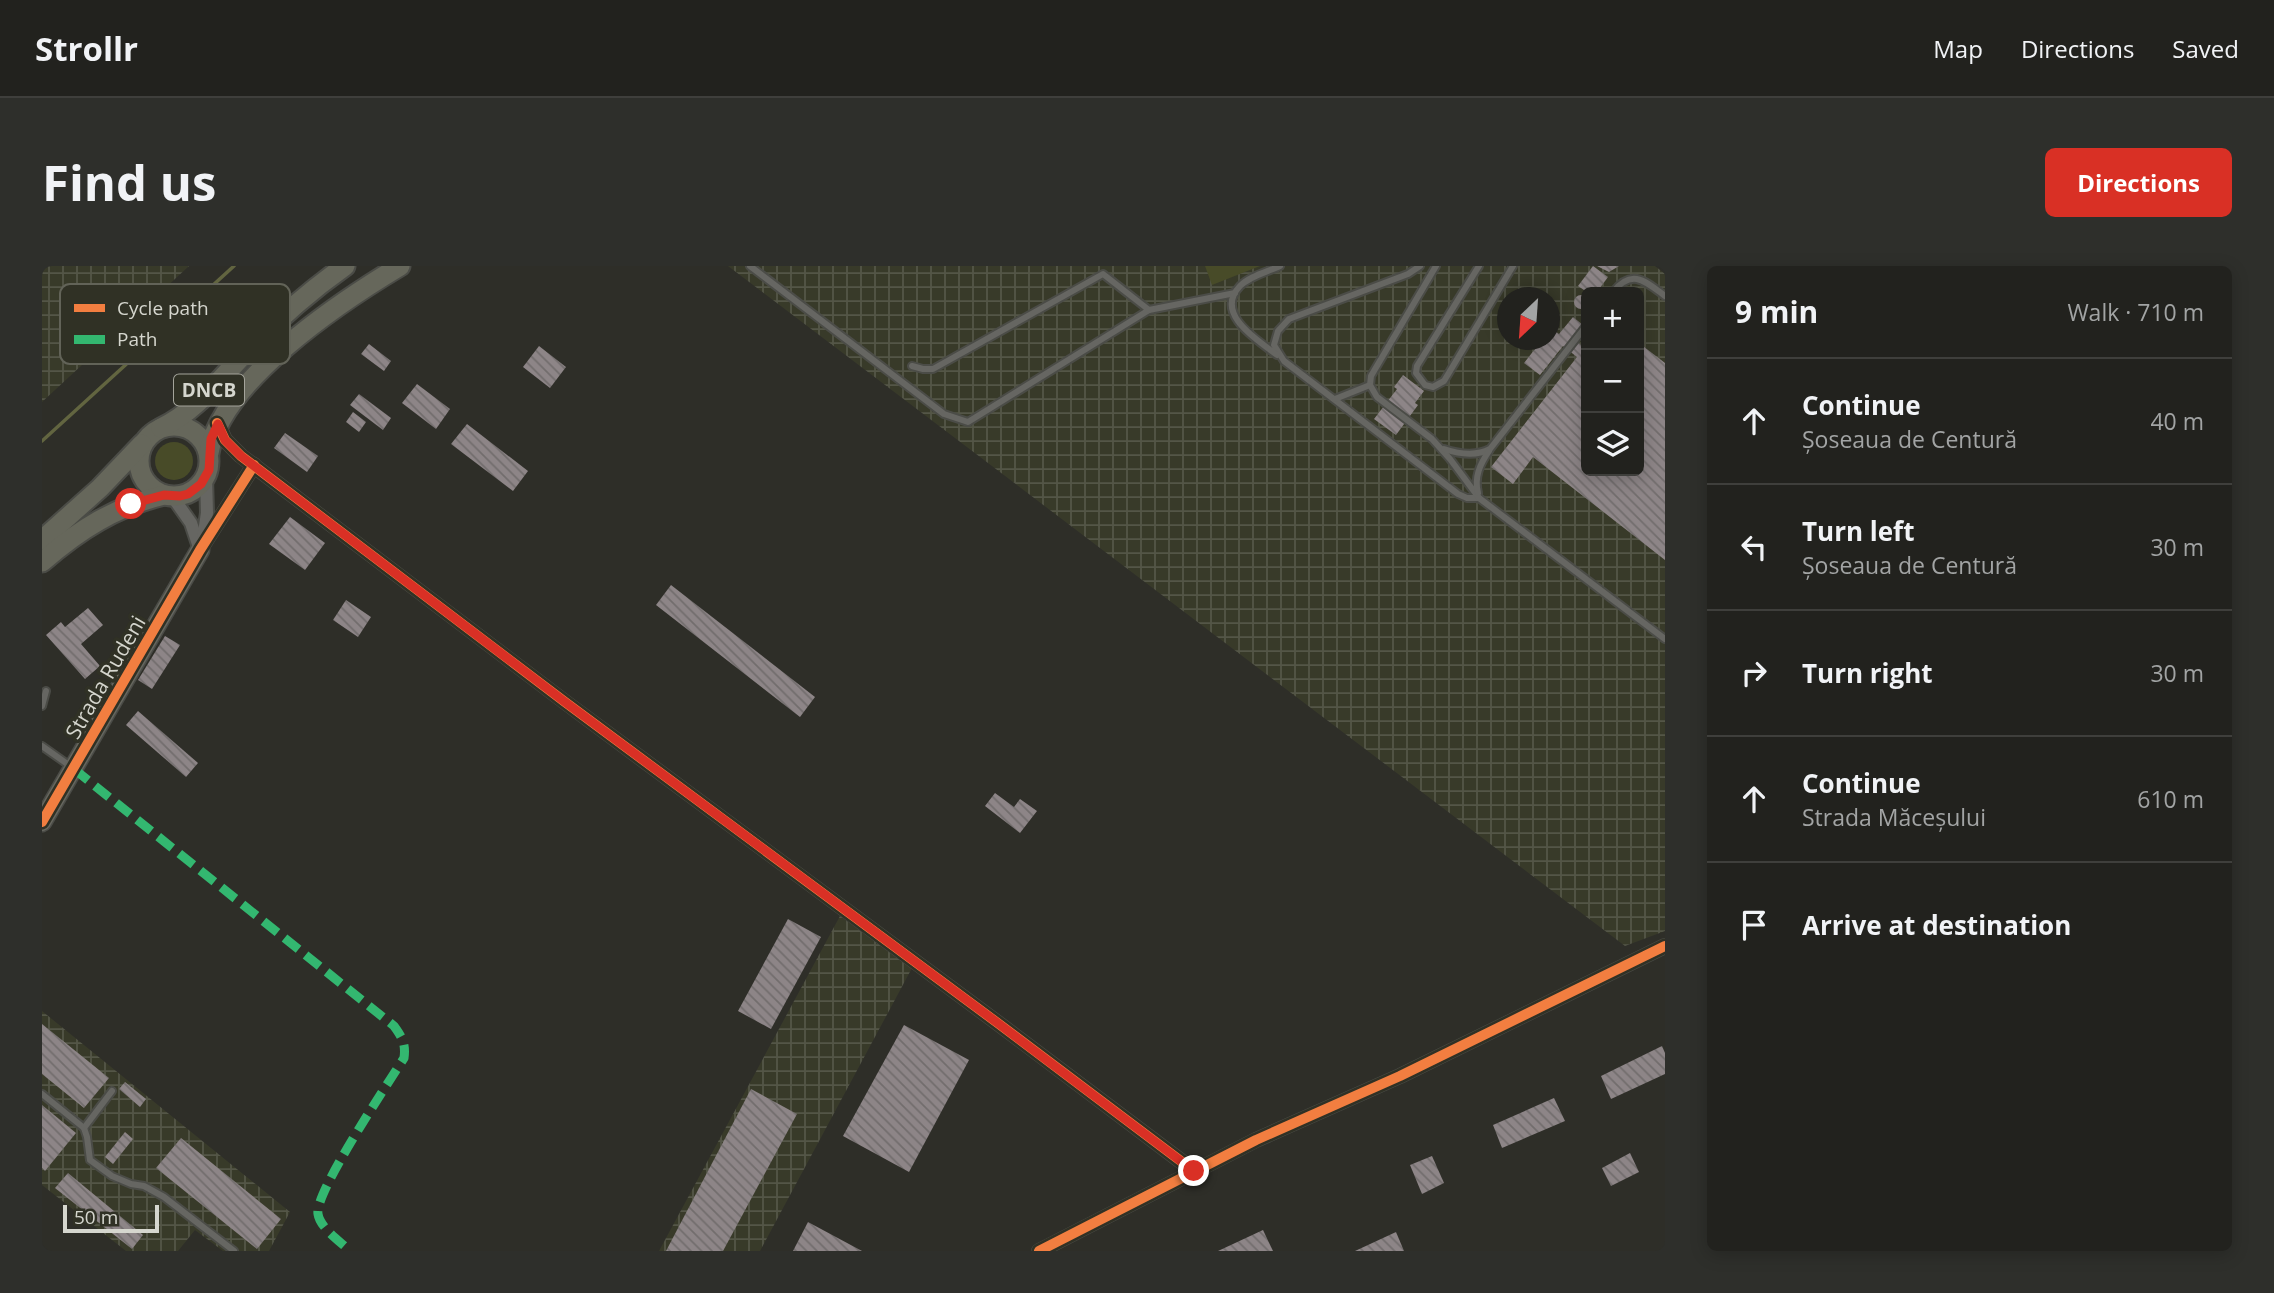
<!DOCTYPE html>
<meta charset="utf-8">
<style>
:root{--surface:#22221e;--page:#2e2f2b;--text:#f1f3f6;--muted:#a2a4a4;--line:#3f3f3c;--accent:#d93025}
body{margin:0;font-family:"Open Sans",sans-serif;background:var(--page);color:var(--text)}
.controls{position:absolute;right:21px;top:21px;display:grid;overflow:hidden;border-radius:10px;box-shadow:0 4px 18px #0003}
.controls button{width:63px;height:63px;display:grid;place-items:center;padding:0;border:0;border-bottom:2px solid var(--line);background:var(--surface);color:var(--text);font:35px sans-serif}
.compass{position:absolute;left:1455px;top:21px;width:63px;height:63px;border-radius:50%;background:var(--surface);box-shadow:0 4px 18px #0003;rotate:205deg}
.scale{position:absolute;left:21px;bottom:18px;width:96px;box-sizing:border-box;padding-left:7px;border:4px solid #d5d6ce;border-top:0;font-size:19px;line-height:24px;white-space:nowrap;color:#d5d6ce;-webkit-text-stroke:5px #303125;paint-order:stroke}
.stop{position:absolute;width:21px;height:21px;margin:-16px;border:5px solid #d93025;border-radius:50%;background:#fff}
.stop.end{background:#d93025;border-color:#fff;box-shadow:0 2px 7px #0008}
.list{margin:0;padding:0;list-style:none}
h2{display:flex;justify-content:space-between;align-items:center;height:91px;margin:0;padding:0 28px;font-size:30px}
h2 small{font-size:23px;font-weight:400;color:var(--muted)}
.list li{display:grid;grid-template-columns:46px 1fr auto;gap:21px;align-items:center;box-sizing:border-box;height:126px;padding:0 28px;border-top:2px solid var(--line)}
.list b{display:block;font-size:26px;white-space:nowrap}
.list p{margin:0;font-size:23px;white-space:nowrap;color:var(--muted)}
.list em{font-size:23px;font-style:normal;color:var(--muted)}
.icon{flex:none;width:38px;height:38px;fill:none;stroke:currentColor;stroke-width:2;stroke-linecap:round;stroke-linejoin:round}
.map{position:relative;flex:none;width:1623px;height:985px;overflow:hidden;border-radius:10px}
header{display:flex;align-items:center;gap:42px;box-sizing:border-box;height:98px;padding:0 35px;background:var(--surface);border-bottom:2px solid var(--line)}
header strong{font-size:33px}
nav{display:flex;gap:38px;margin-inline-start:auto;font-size:24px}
.intro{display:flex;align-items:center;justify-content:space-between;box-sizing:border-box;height:168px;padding:0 42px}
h1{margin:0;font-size:49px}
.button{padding:18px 32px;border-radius:10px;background:var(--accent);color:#fff;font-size:24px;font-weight:700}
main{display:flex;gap:42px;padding:0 42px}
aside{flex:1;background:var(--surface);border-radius:10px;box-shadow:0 4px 18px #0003}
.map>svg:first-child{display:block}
</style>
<header>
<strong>Strollr</strong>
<nav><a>Map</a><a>Directions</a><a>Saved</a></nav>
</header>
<div class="intro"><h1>Find us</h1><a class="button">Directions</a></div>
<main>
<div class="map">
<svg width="1623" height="985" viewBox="0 0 1623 985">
<defs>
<pattern id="industrial-grid" width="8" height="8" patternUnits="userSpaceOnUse" patternTransform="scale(1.75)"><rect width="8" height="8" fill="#383a29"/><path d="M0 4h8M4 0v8" fill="none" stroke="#545647"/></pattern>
<pattern id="building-back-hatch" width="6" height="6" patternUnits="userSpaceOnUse" patternTransform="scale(1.75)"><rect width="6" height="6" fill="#8d8587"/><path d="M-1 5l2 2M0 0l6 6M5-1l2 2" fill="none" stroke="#726d6d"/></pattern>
</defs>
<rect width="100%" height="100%" fill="#2e2e28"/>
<g fill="url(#industrial-grid)" fill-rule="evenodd">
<polygon points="0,0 147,0 0,136"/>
<path d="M686 0H1613L1623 8V665L1583 680ZM1544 26H1597V205H1544ZM1465 32H1507V74H1465Z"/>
<polygon points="798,650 870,702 718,985 617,985"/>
<polygon points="0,745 248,946 227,985 181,985 153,964 136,985 84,985 0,919"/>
</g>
<g fill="#484b28">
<polygon points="1163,0 1218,0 1170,19"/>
<circle cx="132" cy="195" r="19"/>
</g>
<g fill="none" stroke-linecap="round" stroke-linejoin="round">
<polyline stroke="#626540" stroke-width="3.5" points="0,175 192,0"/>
</g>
<g fill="url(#building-back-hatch)">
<polygon points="1551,0 1566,11 1555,26 1545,26 1536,20"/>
<polygon points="1555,0 1577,0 1567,6"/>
<circle cx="1539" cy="36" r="7"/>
<polygon points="1531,51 1541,59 1530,72 1542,81 1544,78 1544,205 1597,205 1597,77 1623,97 1623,294 1491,191 1471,218 1449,201 1535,91 1521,80 1498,109 1482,97 1500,74 1507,74 1509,62 1517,68"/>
<polygon points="327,78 349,95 342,105 319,88"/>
<polygon points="497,80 524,101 508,122 481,101"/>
<polygon points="1361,109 1382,125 1373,137 1376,139 1354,169 1332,153 1355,123 1352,121"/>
<polygon points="375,118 408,143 394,163 360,137"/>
<polygon points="317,128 349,152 341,164 308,139"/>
<polygon points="311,146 324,156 317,166 304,156"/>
<polygon points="425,158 486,205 471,225 409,178"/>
<polygon points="243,167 276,190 265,206 232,182"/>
<polygon points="248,251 283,277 263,304 227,278"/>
<polygon points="629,319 773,431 758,451 614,339"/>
<polygon points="304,334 329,351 316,371 291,354"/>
<polygon points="46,342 61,359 39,378 58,400 43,413 4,369 19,356 23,361"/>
<polygon points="123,370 138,379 110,423 96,414"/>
<polygon points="96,445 156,497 144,511 84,459"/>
<polygon points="953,527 972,541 978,533 995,545 978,567 943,540"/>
<polygon points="746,653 779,671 729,763 696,745"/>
<polygon points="0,758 67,812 42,842 0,808"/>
<polygon points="862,759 927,794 867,906 801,870"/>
<polygon points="1620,780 1623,787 1623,808 1569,833 1559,810"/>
<polygon points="83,816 104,833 98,841 77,823"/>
<polygon points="709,823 755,848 681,985 624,985"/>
<polygon points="1512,832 1523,855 1460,882 1451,859"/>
<polygon points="0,839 34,867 3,905 0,902"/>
<polygon points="83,866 91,873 71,898 63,891"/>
<polygon points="139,872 239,953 215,983 114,902"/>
<polygon points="1588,887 1597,906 1569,920 1560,902"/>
<polygon points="1390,890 1402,917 1380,928 1368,899"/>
<polygon points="26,907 101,969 90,983 13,922"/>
<polygon points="766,956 820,985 751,985"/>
<polygon points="1221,964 1231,985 1176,985"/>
<polygon points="1354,966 1362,985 1313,985"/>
</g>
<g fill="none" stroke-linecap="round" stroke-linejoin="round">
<defs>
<g id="lane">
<polyline points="708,0 902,148 926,156 1107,44 1061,8 891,103 881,103 870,100"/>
<polyline points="1378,0 1366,8 1247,53 1236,65 1232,79 1242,95 1416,228 1425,232 1437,232"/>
<polyline points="1394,0 1329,110 1328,119 1335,131 1390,173 1408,193 1437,232 1623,373"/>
<polyline points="1437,0 1375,100 1374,107 1383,119 1391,121 1402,115 1471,0"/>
<path d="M1571 26C1590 2 1603 15 1623 30"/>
<polyline points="1107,44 1193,27"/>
<path d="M1235 89C1217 75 1171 48 1198 20 1208 10 1225 6 1238 0"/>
<polyline points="1293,133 1328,119"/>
<path d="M1402 183C1417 188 1433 191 1448 183L1544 60"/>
<path d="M1436 227C1432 211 1438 198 1447 185"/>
<polyline points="0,440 4,425"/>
<polyline points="0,480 31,502"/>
<polyline points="0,828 42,862 45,871 48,894 70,910 89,918 102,920 122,931 192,985"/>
<polyline points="42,862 70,825"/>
</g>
<g id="street">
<polyline points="176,158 183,174 199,190 523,436 957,758 1152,905"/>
<polyline points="130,230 149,257 158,284"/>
<polyline points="161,273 165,247 164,211"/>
<polyline points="158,284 212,199"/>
<polyline points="997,985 1214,874 1358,810 1623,680"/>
</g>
<polyline id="secondary" points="0,556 158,284"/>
<g id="primary">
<circle cx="132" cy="195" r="35"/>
<path d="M119 162C155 145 180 110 208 82 237 52 269 24 303 0"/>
<path d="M167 187C179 115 298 36 358 0"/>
<polyline points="0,274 58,222 100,178"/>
<path d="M0 296C38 263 73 241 122 229"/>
</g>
</defs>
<use href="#lane" stroke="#4b4c47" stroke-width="10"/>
<use href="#street" stroke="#4b4c47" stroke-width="16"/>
<use href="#secondary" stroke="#4b4c47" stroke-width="21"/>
<use href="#primary" stroke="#4b4c47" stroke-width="23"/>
<use href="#lane" stroke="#666662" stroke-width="6"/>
<use href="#street" stroke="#666662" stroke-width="12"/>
<use href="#secondary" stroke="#66665e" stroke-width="18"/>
<use href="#primary" stroke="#66675b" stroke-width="19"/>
<path stroke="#33b770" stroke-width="9" stroke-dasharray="18 9" stroke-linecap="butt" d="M32 503 352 760C360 771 364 778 362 792 347 816 272 927 276 948 278 962 299 976 308 985"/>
<defs>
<g id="cycleway">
<polyline points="175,157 183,174 199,190 523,436 957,758 1152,905"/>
<polyline points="0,556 158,284 212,199"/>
<polyline points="997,985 1214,874 1358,810 1623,680"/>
</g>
</defs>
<use href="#cycleway" stroke="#303125" stroke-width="15"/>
<use href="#cycleway" stroke="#f27e40" stroke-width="10"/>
</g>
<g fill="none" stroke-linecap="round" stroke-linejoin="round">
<polyline stroke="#d93025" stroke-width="9" points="89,238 122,229 138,230 146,228 159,218 167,204 169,173 176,158 183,174 199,190 523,436 957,758 1152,905"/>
</g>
<g text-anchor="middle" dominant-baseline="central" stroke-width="7" stroke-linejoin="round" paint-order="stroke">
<rect fill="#303125" stroke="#a4a49b" stroke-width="2" x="132" y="108.5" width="70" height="31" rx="5"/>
<g font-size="19" font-weight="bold" fill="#d5d6ce">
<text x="167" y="124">DNCB</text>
</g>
<g font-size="21" fill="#d5d6ce" stroke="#303125">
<text transform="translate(63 411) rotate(-60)">Strada Rudeni</text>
</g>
</g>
<rect x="18" y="18" width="230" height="80" rx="10" fill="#303125" stroke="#626358" stroke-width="2"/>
<rect x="32" y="38" width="31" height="8" fill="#f27e40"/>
<rect x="32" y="69" width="31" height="9" fill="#33b770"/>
<g font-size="19" fill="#d5d6ce">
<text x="75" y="49">Cycle path</text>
<text x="75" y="80">Path</text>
</g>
</svg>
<div class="controls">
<button>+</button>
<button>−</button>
<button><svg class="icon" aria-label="layers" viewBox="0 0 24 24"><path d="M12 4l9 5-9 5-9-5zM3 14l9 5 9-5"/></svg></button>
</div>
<svg class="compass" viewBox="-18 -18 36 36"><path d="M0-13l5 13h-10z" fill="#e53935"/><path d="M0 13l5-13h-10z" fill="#a2a4a4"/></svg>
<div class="scale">50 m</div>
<div class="stop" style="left:89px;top:238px"></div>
<div class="stop end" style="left:1152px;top:905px"></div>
</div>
<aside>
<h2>9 min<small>Walk · 710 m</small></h2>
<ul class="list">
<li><svg class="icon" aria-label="ahead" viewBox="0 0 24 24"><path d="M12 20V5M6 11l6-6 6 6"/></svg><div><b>Continue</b><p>Șoseaua de Centură</p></div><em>40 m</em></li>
<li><svg class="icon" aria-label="left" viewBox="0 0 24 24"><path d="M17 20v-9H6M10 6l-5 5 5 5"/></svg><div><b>Turn left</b><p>Șoseaua de Centură</p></div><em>30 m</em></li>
<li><svg class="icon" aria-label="right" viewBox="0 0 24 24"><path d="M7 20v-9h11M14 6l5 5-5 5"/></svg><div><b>Turn right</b></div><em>30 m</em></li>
<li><svg class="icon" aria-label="ahead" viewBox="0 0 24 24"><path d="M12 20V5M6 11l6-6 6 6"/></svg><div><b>Continue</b><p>Strada Măceșului</p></div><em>610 m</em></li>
<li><svg class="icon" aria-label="arrive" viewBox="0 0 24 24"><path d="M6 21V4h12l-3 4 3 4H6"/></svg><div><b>Arrive at destination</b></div></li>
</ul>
</aside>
</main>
